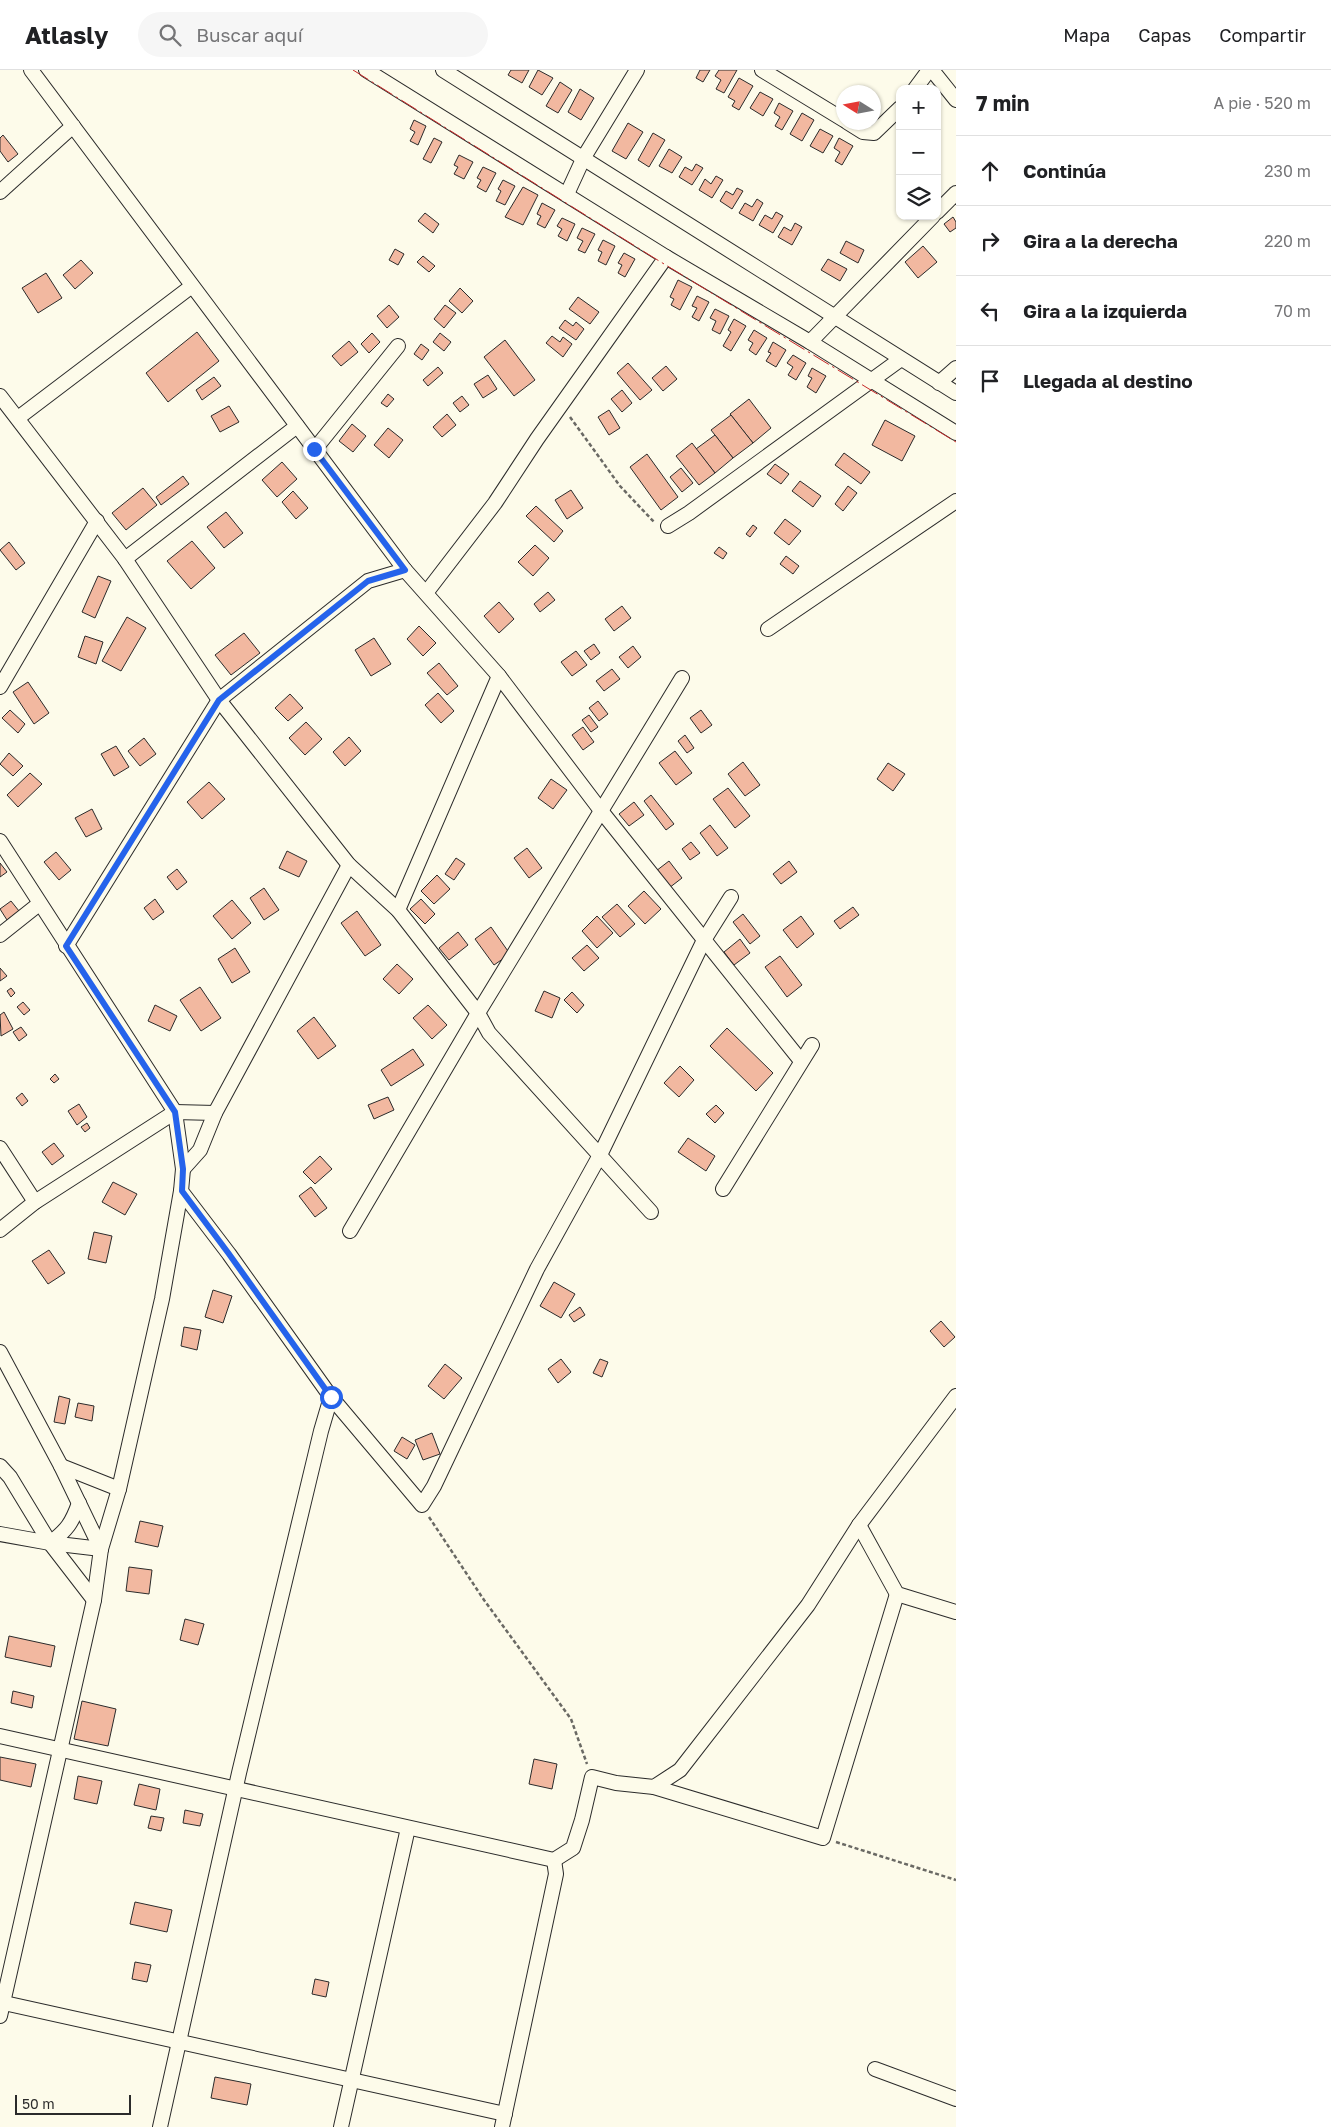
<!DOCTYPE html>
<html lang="es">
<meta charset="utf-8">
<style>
:root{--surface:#fff;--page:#f6f6f6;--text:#202124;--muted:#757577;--line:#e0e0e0}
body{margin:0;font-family:"Golos Text",sans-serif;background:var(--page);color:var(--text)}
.controls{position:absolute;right:15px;top:15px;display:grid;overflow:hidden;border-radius:10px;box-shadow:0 1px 4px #0004}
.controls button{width:45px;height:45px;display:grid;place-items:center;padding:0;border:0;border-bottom:1px solid var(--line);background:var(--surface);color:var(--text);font:25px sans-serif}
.compass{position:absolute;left:836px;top:15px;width:45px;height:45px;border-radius:50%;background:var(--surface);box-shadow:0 1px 4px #0004;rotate:281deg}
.scale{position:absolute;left:15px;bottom:12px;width:116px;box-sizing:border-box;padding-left:5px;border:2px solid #2b2b2b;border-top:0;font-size:14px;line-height:18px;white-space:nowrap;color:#2b2b2b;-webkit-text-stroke:4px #fdfbea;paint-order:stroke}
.stop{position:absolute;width:15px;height:15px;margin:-11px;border:4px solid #2563eb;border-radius:50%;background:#fff}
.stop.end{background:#2563eb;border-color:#fff;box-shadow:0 1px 5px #0008}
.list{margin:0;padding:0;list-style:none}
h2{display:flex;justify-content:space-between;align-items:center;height:65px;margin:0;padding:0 20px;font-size:21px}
h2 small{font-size:16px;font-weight:400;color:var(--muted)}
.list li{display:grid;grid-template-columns:32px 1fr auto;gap:15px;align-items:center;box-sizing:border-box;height:70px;padding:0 20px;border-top:1px solid var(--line)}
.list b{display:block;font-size:19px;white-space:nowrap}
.list em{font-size:16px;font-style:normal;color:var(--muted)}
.icon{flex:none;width:28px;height:28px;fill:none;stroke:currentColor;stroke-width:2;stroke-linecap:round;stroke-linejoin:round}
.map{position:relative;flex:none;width:956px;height:2057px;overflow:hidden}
header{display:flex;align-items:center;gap:30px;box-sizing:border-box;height:70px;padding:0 25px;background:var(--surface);border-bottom:1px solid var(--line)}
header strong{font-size:24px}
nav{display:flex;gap:28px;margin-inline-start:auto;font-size:18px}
.search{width:350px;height:45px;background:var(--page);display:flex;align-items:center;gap:12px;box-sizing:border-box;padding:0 18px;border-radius:28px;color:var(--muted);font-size:19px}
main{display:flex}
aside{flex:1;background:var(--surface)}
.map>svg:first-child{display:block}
</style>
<header>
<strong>Atlasly</strong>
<div class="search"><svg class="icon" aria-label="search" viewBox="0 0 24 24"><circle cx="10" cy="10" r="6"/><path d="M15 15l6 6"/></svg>Buscar aquí</div>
<nav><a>Mapa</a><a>Capas</a><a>Compartir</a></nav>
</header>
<main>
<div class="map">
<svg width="956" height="2057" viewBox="0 0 956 2057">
<rect width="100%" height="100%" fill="#fdfbea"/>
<g fill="#f2b8a0" stroke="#2b2b2b">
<polygon points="511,0 529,0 522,13 508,5"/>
<polygon points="538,0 553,8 542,25 529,17"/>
<polygon points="700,0 710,0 703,12 696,8"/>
<polygon points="719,0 737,0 724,23 716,19 721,10 715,6"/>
<polygon points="739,8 753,16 739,40 732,36 735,31 728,27"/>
<polygon points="560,12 572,20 558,43 546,36"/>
<polygon points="580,19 594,28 581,50 568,42"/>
<polygon points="760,22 773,29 763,46 750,38"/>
<polygon points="779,33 793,41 782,60 775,56 780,47 774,43"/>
<polygon points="802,43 814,50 802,71 790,64"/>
<polygon points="414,50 426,56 418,75 410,71 415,62 410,59"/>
<polygon points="628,53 643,62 626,89 612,81"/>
<polygon points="820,59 833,66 823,83 810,76"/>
<polygon points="653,63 665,70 649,97 638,90"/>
<polygon points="3,65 18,84 8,92 0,81 0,68"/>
<polygon points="434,68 442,72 431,93 423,89"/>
<polygon points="839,68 853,76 842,95 835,91 840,82 834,78"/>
<polygon points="669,79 682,87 672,103 659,96"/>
<polygon points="459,85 473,92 464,109 454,104 458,97 454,95"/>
<polygon points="696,94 703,98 692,115 679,107 685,97 692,101"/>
<polygon points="483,97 496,103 486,122 477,117 481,110 477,108"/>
<polygon points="716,106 723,110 712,128 699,120 705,109 711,114"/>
<polygon points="503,110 515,116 505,135 496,131 501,121 498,119"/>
<polygon points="523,117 538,125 523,155 505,147"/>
<polygon points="737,118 743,121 732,139 720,131 726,121 733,125"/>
<polygon points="757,129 763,133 753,151 739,143 745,133 752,137"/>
<polygon points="542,133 555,140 545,158 537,154 541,146 537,144"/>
<polygon points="776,142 783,146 773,163 759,155 765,145 772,149"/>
<polygon points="425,143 439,154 433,163 418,151"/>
<polygon points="953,147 956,152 956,158 950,162 944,154"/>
<polygon points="562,148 575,154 567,171 558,166 562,159 557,156"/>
<polygon points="795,153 802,157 792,175 778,167 784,157 791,161"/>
<polygon points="582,158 595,164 585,183 578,180 583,171 577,168"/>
<polygon points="603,170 615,176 606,195 598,191 602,182 598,180"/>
<polygon points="846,171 864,180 858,193 840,183"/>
<polygon points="923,176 937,192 918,208 905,192"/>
<polygon points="395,179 404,184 398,195 389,190"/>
<polygon points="624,183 635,189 625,207 618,203 622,195 618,193"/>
<polygon points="423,186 435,196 429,202 417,192"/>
<polygon points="828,189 847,199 840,211 821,200"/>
<polygon points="81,190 93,203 75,219 63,205"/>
<polygon points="46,203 62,228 38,243 22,218"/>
<polygon points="678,210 692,217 680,240 671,235 674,229 670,227"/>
<polygon points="460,218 473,231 462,243 449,231"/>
<polygon points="697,226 709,232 699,251 692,247 697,238 692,236"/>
<polygon points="578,227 599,242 590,254 569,239"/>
<polygon points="389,235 399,247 387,258 377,246"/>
<polygon points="445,235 456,243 444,258 434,249"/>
<polygon points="715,239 729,246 720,264 712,260 716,251 710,248"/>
<polygon points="734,249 746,256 731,281 723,276 731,262 728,260"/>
<polygon points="565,250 573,256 576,252 584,259 576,270 559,258"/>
<polygon points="754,260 767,268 756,285 749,280 753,273 748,270"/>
<polygon points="197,262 219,291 168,332 146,303"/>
<polygon points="372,263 380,272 369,283 361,274"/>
<polygon points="440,263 451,272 444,281 433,272"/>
<polygon points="552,266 560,272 563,267 572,274 563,287 546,273"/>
<polygon points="505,270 535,310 514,326 484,287"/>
<polygon points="349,271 358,282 341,296 332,286"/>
<polygon points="773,272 786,280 776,297 766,291 771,283 768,282"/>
<polygon points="421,274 429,280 422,290 414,284"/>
<polygon points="793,285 806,293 796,310 788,305 793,297 787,293"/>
<polygon points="628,293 652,320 640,330 617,303"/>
<polygon points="666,296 677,309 663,321 652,308"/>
<polygon points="438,297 443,303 428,316 423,310"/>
<polygon points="812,298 826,306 816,323 807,317 812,308 808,306"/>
<polygon points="488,305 497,319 483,328 474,314"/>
<polygon points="214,307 221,316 202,330 196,320"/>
<polygon points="622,320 632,333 622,342 611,329"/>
<polygon points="388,324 394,329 387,337 381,333"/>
<polygon points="462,326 469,335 460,342 453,333"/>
<polygon points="749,329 771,358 753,373 730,344"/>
<polygon points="229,336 239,352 220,362 211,346"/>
<polygon points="609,340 620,358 609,365 598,347"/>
<polygon points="447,344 456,355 442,367 433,357"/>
<polygon points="731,345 753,373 733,388 711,360"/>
<polygon points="885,350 915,366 902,391 872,375"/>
<polygon points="352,354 366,366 353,382 339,371"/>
<polygon points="388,358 403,370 389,388 374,375"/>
<polygon points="715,365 733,388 715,403 696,379"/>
<polygon points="692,373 715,403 699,415 676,386"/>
<polygon points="844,383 870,402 861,414 835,395"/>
<polygon points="647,384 678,427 661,440 630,397"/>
<polygon points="282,392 297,409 277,427 262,410"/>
<polygon points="775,394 789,404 781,414 767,404"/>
<polygon points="681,398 693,413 682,422 670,407"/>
<polygon points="183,406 189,414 161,435 156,427"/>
<polygon points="800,411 821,426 813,437 792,421"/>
<polygon points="848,416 857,423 843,441 835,434"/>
<polygon points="143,418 157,435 126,460 112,443"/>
<polygon points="571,420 583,438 567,449 555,430"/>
<polygon points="293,421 308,438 296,449 282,432"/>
<polygon points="536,436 563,461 554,472 526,446"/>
<polygon points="226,442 243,463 224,478 207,457"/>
<polygon points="785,449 801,461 789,475 774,463"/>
<polygon points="753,455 757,458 750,467 746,464"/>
<polygon points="192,471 215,498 191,519 167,491"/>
<polygon points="9,472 25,493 16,500 0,480"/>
<polygon points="535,475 549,488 533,506 518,492"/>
<polygon points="719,477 727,483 723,489 714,483"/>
<polygon points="786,486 799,496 793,504 780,494"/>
<polygon points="98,506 111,511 95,548 82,542"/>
<polygon points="548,522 555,530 540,542 534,534"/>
<polygon points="499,532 514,549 499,563 484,546"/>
<polygon points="622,536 631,548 614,561 605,549"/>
<polygon points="127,547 146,558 121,601 102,591"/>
<polygon points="419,556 436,573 423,586 407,569"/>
<polygon points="244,563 260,583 231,605 215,585"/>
<polygon points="85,566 103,572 96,594 78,587"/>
<polygon points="374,568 391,594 371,606 355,580"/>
<polygon points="594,574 600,583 591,590 584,581"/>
<polygon points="633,576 641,587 628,598 619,587"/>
<polygon points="576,581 587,595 572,606 561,592"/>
<polygon points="439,593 458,616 447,625 427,603"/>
<polygon points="612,599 620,609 604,621 596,611"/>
<polygon points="28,612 49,643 34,654 13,622"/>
<polygon points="438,623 454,641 441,653 425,635"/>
<polygon points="290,624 303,638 288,651 275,638"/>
<polygon points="598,631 608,644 599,651 589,638"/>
<polygon points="10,640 25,654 18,663 2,648"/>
<polygon points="701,640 712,655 701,663 690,648"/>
<polygon points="589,645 598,657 591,662 582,650"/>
<polygon points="306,652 322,669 305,685 289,668"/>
<polygon points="583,657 594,672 583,680 572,665"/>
<polygon points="685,665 694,678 687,683 678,671"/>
<polygon points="349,667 361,681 345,696 333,682"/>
<polygon points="144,668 156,684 140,696 128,681"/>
<polygon points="116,676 129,697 114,706 101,684"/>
<polygon points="675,681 692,703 676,715 659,693"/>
<polygon points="9,683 23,696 13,706 0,694"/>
<polygon points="743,692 760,715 745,726 728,704"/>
<polygon points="888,693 905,704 893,721 877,709"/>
<polygon points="30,703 42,714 18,737 7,725"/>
<polygon points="551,709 567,720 553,739 538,728"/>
<polygon points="209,712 225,729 202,749 187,732"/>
<polygon points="728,718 750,746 735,758 713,729"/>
<polygon points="651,725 674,754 666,760 644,731"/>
<polygon points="634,732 644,745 629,756 619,744"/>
<polygon points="92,739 102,759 86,767 75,748"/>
<polygon points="710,755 728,778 717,786 700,763"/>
<polygon points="691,772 700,783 690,790 682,779"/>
<polygon points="527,778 542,798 529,808 514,788"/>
<polygon points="287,781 307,791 299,807 279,798"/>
<polygon points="56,782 71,800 59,810 44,792"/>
<polygon points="456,788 465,794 454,810 445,804"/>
<polygon points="669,791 682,808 669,818 656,801"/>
<polygon points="789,791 797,802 781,814 773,804"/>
<polygon points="0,793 7,802 0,807"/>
<polygon points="177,799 187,812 177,820 167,807"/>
<polygon points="437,805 450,819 434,834 421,821"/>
<polygon points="264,818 279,840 264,850 250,828"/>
<polygon points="644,821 661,839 645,854 628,836"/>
<polygon points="155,829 164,842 153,850 144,838"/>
<polygon points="421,829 435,844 425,854 410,839"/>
<polygon points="232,830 251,853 232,869 213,846"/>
<polygon points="11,831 19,841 7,850 0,839"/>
<polygon points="617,834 635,854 620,867 602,847"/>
<polygon points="853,837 859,845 840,859 834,851"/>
<polygon points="357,841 381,875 365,886 341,853"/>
<polygon points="743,844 760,866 750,874 733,852"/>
<polygon points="597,846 613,863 597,878 582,861"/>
<polygon points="801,846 814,864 797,878 783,860"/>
<polygon points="491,857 510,884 494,895 475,869"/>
<polygon points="458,862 468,875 449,890 439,878"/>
<polygon points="740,869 750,883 734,895 724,882"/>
<polygon points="587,875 599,888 584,901 572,888"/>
<polygon points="235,878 250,902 232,913 218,889"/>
<polygon points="780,886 802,915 787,927 765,897"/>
<polygon points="397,894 413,909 399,924 383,909"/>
<polygon points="0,898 7,906 0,911"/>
<polygon points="200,917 221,948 201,961 180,930"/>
<polygon points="11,918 15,923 11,927 7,921"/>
<polygon points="544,921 560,928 552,948 535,941"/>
<polygon points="572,922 584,935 577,943 564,930"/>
<polygon points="23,932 30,940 24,945 17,937"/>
<polygon points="155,935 177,946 170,961 148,951"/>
<polygon points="428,935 447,955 432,969 413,948"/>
<polygon points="4,942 13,959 1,966 0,945"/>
<polygon points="314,947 336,976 318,989 297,961"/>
<polygon points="21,957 27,965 19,971 13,962"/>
<polygon points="727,958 773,1003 756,1021 710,976"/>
<polygon points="413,979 424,995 391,1016 381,1000"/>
<polygon points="680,996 694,1010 679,1027 664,1013"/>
<polygon points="55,1004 59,1009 54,1013 50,1009"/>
<polygon points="22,1023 28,1031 22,1036 16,1028"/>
<polygon points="388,1027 394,1040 374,1049 368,1035"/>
<polygon points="79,1034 87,1047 77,1055 68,1041"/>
<polygon points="716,1035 724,1043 715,1053 706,1044"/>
<polygon points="87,1053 90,1058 85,1062 81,1057"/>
<polygon points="688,1068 715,1086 706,1101 678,1082"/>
<polygon points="54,1073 64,1086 52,1095 42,1082"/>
<polygon points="320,1086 332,1099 315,1114 303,1102"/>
<polygon points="113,1112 137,1124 125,1145 102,1132"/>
<polygon points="311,1117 327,1138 315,1147 299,1126"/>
<polygon points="94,1162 112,1166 106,1193 88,1189"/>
<polygon points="49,1180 65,1203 48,1214 32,1191"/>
<polygon points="554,1212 575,1224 561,1248 540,1236"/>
<polygon points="213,1220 232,1226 223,1253 205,1247"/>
<polygon points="580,1237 585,1245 574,1252 569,1245"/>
<polygon points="941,1251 955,1267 944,1277 930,1261"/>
<polygon points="184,1257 201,1260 197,1280 181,1276"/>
<polygon points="561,1289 571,1302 558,1313 548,1299"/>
<polygon points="600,1289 608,1292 602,1307 593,1303"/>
<polygon points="445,1294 462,1308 444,1329 428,1316"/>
<polygon points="59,1326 70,1329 65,1354 54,1352"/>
<polygon points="78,1333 94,1336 92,1351 75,1347"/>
<polygon points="432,1363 440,1384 423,1390 415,1370"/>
<polygon points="402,1367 415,1375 407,1389 394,1381"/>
<polygon points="140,1451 163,1456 158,1477 135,1472"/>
<polygon points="129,1497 152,1500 149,1524 126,1521"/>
<polygon points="185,1549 204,1554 198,1575 180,1570"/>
<polygon points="9,1566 55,1576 51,1597 5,1587"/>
<polygon points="13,1621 34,1626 32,1638 11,1633"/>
<polygon points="82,1631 116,1639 108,1676 74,1669"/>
<polygon points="0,1687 36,1694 31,1717 0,1710"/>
<polygon points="534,1689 557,1694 552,1719 529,1714"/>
<polygon points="78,1706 102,1711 97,1734 74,1729"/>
<polygon points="139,1714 160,1719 156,1740 134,1735"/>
<polygon points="185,1740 203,1744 200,1756 183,1753"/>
<polygon points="151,1746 164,1748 161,1761 148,1758"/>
<polygon points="135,1832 172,1840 167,1862 130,1854"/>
<polygon points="135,1892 151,1895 147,1912 132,1909"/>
<polygon points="315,1909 329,1912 326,1927 312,1924"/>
<polygon points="215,2007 251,2014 247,2035 211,2028"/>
</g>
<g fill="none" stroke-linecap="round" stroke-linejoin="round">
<defs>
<g id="minor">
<polyline points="31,0 405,500 499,606 602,742 801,991"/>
<polyline points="366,0 666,187 810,272 956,363"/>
<polyline points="443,0 956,323"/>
<polyline points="762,0 844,50"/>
<polyline points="932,0 956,30"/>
<polyline points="915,19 929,0"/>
<polyline points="847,52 863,62 874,63 900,38"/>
<polyline points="0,122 73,56"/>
<polyline points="567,124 584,87 637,0"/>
<polyline points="937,142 956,123"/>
<polyline points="810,272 933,146"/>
<polyline points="939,313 956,298"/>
<polyline points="0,326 125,489 219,630 349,795 398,840 478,943 489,963 651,1142"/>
<polyline points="18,348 192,216"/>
<polyline points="315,379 398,276"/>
<polyline points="668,456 689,443 901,289"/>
<polyline points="125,489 297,356"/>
<polyline points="426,523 495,433 537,369 666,187"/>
<polyline points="768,559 956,431"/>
<polyline points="0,617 97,451"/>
<polyline points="0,771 175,1042 183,1099 181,1121 229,1184 331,1327 422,1435 434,1416 537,1199 600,1085 704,870 731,827"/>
<polyline points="398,840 499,606"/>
<polyline points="0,865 39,834"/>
<polyline points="66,876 219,630 368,511 405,500"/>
<polyline points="0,1078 35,1132"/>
<polyline points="183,1099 200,1080 215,1043 349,795"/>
<polyline points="723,1119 812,975"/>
<polyline points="0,1160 35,1132 175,1042 215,1043"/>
<polyline points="350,1161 478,943 682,608"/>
<polyline points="0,1282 61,1396 101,1479"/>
<polyline points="0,1396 10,1407 50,1473 94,1530"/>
<polyline points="61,1396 119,1419"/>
<polyline points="859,1455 897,1524 956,1542"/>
<polyline points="0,1464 50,1473 101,1479"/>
<path d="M50 1473C67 1460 72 1453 79 1433"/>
<polyline points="0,1666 554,1790 573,1778 582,1750 592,1707 616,1713 654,1717 680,1700 808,1535 859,1455 956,1326"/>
<polyline points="654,1717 823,1768 897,1524"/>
<polyline points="0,1932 505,2044"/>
<polyline points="0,1946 94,1530 101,1479 119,1419 162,1229 181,1121"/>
<polyline points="875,1999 956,2029"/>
<polyline points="160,2057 239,1703 321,1361 331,1327"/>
<polyline points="341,2057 408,1758"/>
<polyline points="502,2057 556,1804 554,1790"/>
</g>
</defs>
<use href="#minor" stroke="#2b2b2b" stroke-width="16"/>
<g stroke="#6a6964" stroke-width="2.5" stroke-dasharray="4 2.5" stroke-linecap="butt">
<polyline points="570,347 620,416 655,453"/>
<polyline points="429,1447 484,1530 571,1649 587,1694"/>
<polyline points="836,1772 956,1810"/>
</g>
<use href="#minor" stroke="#fdfbea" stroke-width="14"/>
<polyline stroke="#c62828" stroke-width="1" stroke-dasharray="18 4 2.5 4" stroke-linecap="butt" points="353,0 651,186 956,372"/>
</g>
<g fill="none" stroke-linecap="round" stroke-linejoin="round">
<polyline stroke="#2563eb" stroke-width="6" points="314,379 405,500 368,511 219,630 66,876 175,1042 183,1099 182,1121 229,1184 331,1327"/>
</g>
</svg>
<div class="controls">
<button>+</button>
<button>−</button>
<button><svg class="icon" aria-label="layers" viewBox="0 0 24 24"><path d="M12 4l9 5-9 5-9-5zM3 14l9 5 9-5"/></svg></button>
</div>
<svg class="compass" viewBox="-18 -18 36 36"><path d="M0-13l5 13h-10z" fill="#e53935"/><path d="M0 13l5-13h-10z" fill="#757577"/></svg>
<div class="scale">50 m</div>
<div class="stop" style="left:331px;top:1327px"></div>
<div class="stop end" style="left:314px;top:379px"></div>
</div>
<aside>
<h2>7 min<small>A pie · 520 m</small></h2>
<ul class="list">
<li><svg class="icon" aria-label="ahead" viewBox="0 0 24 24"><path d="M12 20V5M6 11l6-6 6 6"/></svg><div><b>Continúa</b></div><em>230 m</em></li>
<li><svg class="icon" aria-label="right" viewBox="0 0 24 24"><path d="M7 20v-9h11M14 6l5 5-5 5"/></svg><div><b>Gira a la derecha</b></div><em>220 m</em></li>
<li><svg class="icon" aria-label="left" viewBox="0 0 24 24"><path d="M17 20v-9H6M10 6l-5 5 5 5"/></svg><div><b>Gira a la izquierda</b></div><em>70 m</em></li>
<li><svg class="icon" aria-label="arrive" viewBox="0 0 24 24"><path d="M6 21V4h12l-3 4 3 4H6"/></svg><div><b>Llegada al destino</b></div></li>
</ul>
</aside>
</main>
